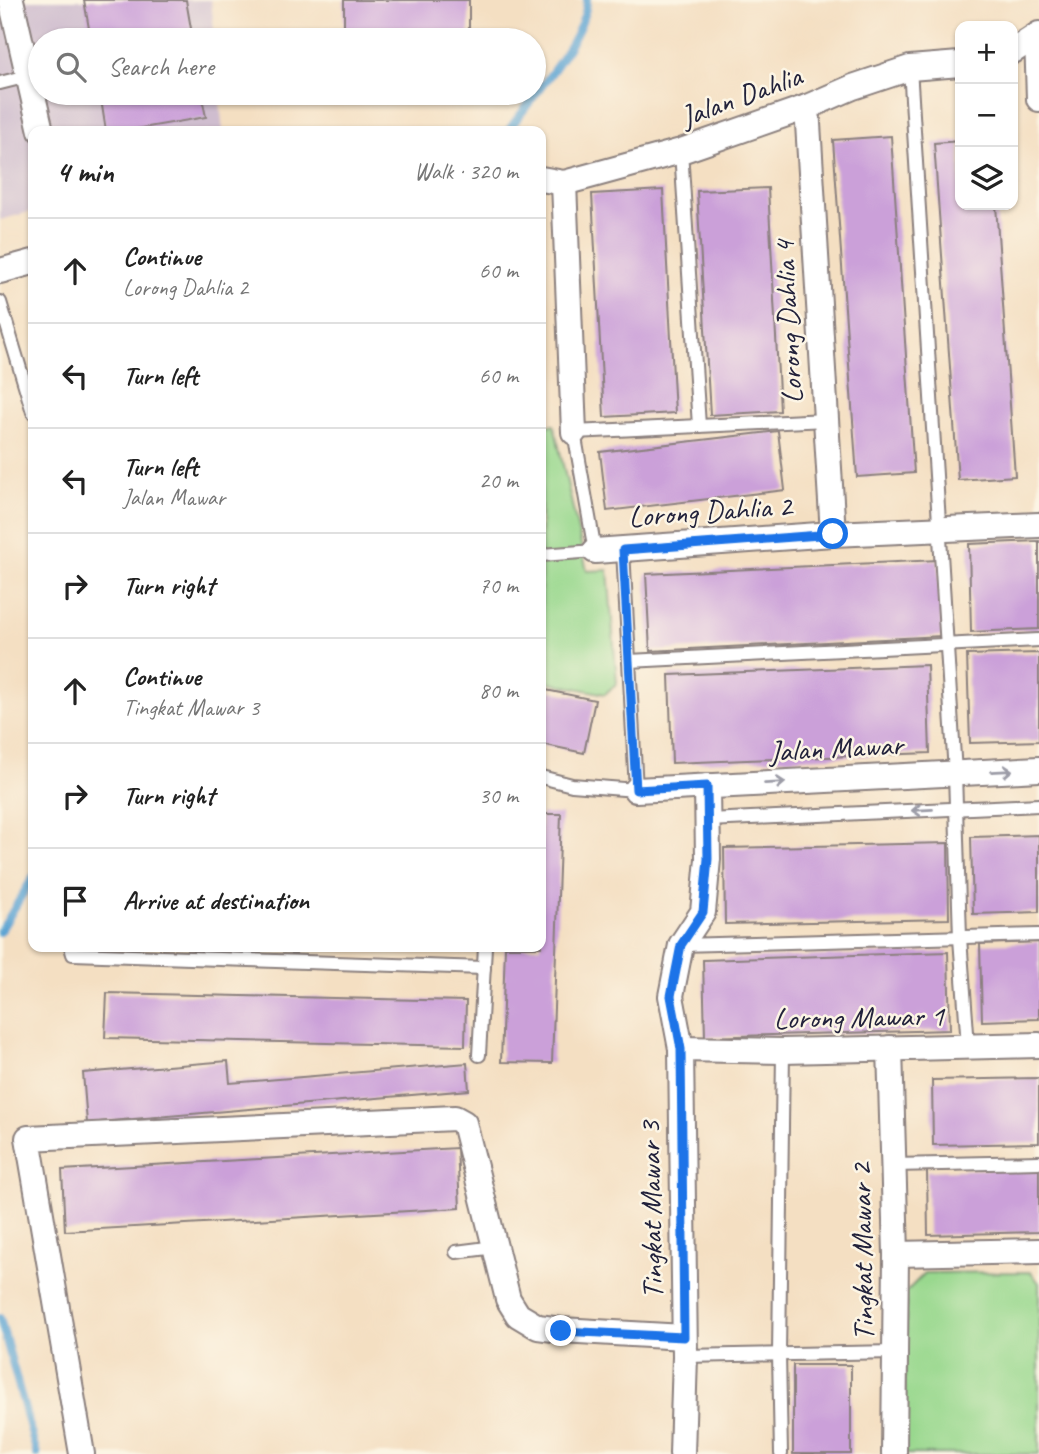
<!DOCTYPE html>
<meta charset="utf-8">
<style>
:root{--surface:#fff;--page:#f2f2f2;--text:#222;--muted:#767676;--line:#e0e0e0}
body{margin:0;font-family:Caveat,sans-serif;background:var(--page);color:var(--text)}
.controls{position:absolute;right:21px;top:21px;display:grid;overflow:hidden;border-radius:14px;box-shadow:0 2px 5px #0004}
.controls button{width:63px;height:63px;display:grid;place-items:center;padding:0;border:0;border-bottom:2px solid var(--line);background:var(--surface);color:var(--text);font:35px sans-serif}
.stop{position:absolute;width:21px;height:21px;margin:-16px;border:5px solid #1a73e8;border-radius:50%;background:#fff}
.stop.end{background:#1a73e8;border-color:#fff;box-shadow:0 2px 7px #0008}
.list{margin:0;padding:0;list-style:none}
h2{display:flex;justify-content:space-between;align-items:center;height:91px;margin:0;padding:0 28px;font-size:30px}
h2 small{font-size:23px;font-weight:400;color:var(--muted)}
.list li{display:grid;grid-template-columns:46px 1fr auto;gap:21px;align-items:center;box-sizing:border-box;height:105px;padding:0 28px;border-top:2px solid var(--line)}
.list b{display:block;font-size:26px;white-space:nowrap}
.list p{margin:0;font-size:23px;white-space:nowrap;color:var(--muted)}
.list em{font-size:23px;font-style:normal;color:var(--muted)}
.icon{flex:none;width:38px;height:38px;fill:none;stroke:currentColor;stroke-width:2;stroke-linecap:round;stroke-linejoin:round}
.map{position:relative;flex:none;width:1039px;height:1454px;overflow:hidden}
.search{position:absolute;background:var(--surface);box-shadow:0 2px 5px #0004;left:28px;top:28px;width:518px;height:77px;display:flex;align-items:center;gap:18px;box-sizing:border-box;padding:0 24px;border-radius:38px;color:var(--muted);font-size:26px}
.panel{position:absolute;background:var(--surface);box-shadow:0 2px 5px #0004;left:28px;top:126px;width:518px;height:826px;border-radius:14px}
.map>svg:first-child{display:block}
</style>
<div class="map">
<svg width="1039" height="1454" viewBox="0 0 1039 1454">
<rect width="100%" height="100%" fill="#fcf5e5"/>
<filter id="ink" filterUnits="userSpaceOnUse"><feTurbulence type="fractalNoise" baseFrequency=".0143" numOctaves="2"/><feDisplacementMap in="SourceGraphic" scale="14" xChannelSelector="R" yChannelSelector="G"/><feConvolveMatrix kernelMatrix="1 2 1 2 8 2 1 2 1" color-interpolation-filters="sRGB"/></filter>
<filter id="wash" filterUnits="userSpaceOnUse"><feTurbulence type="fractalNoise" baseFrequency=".00686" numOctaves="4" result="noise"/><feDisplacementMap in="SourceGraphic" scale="28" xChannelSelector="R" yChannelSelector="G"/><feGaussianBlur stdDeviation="1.57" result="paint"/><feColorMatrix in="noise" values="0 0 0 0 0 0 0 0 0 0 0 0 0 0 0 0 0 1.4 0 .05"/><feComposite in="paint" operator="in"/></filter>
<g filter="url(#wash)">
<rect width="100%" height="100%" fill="#f4dfc2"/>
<polygon fill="#cfbdcf" points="0,0 211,0 215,40 40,40 40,93 219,93 223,131 33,131 33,211 0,220"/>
<g fill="#99d88e" stroke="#5e7d64" stroke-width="2">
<polygon points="554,425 587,571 608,570 617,683 605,694 541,681 541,426"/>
<polygon points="1031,1272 1039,1283 1039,1454 904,1454 906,1292 925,1273"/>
</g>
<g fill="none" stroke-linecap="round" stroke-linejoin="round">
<g stroke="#5da4d3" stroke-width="8">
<path d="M508 131C530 100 586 37 587 0"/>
<polyline points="0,932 33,877"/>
<polyline points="0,1318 37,1454"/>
</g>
</g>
<g id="blocks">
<g fill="#cba0d9">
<polygon points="84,0 186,0 193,40 91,40"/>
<rect x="344" y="0" width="125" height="40"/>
<polygon points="100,93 201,93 206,117 125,131 106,131"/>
<polygon points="891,136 914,473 857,477 833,140"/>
<polygon points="960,141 960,205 996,205 1015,476 958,480 934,143"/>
<polygon points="768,188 780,411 710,415 697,191"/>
<polygon points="663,190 675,413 604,417 592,194"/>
<polygon points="778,431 785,490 607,511 600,452"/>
<polygon points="1039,541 1039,629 971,632 969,544"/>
<polygon points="938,560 942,636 650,651 646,574"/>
<polygon points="1039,653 1039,741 970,743 967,655"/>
<polygon points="927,665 930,753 672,763 669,675"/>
<polygon points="541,689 595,700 584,753 541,744"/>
<polygon points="541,814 561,814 552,1063 501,1062 505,947 541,947"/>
<polygon points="1039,835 1039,912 973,914 971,837"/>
<polygon points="948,843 949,919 725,924 724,848"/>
<polygon points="1039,942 1039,1019 982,1021 980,944"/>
<polygon points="948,952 950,1030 705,1037 703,960"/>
<polygon points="107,993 466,1001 465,1046 105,1038"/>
<polygon points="228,1061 230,1083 467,1063 469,1090 87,1123 83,1073"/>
<polygon points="1039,1078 1039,1143 933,1145 932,1080"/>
<polygon points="457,1148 460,1208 65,1231 62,1170"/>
<polygon points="1039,1168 1039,1232 928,1235 927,1171"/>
<rect x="793" y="1365" width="58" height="89"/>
</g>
</g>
</g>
<g filter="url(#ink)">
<use href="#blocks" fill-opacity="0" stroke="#8b807e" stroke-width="2"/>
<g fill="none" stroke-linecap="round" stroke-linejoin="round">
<defs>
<g id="lane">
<polyline points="910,68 955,773 960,938 968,1046"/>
<polyline points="0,83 28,76"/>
<polyline points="681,151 699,426"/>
<polyline points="0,302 33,412"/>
<polyline points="541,555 595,551 574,432 826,420"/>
<polyline points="629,661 1039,640"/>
<polyline points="541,777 572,785 636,790 623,550"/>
<polyline points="708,820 1039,805"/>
<polyline points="681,945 1039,935"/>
<polyline points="71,947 73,954 484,968"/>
<polyline points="479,1055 485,947"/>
<polyline points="893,1165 1039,1162"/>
<polyline points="456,1252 495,1247"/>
<polyline points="685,1356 895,1352"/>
<polyline points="781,1454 779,1354 783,1051"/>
</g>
<g id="street">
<polyline points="11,0 41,131"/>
<polyline points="1037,36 1039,99"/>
<polyline points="1013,51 1039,34"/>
<polyline points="807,107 833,534"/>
<polyline points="541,179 564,183 681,151 807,107 853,87 910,68 960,64"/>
<polyline points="564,183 574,432"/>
<polyline points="0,271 33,262"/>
<polyline points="595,551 833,534 1039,525"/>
<polyline points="636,790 1039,769"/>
<polyline points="890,1048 896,1254 894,1454"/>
<polyline points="681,1049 783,1051 1039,1045"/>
<polyline points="896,1254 1039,1251"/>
<polyline points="82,1454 28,1138 455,1118 464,1123 508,1299 518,1315 538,1327 561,1330 684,1337"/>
<polyline points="682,1454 685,1356 681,1049 671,996 681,945 703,912 708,859 707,786"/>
</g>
</defs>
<use href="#lane" stroke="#8b807e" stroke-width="16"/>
<use href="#street" stroke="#8b807e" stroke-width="28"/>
<use href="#lane" stroke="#fff" stroke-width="12"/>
<use href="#street" stroke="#fff" stroke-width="24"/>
</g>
<defs><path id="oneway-shaft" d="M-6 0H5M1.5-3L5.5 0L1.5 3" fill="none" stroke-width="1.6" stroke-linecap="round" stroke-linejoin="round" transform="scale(1.75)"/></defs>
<g stroke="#9c9ca7">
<use href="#oneway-shaft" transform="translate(1002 771) rotate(-3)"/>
<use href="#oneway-shaft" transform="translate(775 783) rotate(-3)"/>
<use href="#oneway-shaft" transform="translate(922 810) rotate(177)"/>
</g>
</g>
<g fill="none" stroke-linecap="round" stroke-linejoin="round" filter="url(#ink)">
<polyline stroke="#1a73e8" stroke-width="9" points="561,1331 684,1337 681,1049 671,996 681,945 703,912 708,859 707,786 636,790 623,550 833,534"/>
</g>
<g text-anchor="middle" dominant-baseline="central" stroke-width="5" stroke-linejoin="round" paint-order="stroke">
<g font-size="30" fill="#22223b" stroke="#fcf5e5">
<text transform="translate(741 96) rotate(-20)">Jalan Dahlia</text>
<text transform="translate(788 322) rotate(-93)">Lorong Dahlia 4</text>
<text transform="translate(710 511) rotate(-4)">Lorong Dahlia 2</text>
<text transform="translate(836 748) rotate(-3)">Jalan Mawar</text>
<text transform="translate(859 1017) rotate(-1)">Lorong Mawar 1</text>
<text transform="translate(651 1210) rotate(-91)">Tingkat Mawar 3</text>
<text transform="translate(862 1252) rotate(-91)">Tingkat Mawar 2</text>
</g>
</g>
</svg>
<div class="controls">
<button>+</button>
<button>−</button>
<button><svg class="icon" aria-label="layers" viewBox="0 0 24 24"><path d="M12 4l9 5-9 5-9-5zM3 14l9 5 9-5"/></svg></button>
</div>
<div class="stop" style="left:833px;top:534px"></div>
<div class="stop end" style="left:561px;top:1331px"></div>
<div class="search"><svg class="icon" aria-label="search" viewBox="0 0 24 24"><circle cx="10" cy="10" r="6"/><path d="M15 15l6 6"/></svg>Search here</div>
<section class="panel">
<h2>4 min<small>Walk · 320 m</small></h2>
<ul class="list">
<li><svg class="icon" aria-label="ahead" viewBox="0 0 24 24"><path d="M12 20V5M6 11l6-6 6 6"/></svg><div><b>Continue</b><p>Lorong Dahlia 2</p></div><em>60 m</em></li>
<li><svg class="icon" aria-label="left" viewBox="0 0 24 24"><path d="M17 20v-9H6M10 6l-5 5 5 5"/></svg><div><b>Turn left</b></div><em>60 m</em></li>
<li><svg class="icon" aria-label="left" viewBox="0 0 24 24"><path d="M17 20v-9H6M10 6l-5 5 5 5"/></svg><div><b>Turn left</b><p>Jalan Mawar</p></div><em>20 m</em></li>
<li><svg class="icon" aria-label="right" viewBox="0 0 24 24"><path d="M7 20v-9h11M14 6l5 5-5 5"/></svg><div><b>Turn right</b></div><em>70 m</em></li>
<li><svg class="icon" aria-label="ahead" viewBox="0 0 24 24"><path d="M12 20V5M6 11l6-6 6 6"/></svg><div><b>Continue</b><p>Tingkat Mawar 3</p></div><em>80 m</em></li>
<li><svg class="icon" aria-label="right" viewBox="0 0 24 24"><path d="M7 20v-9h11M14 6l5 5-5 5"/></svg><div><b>Turn right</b></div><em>30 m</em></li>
<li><svg class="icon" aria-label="arrive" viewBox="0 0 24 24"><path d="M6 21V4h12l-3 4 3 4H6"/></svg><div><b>Arrive at destination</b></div></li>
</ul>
</section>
</div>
